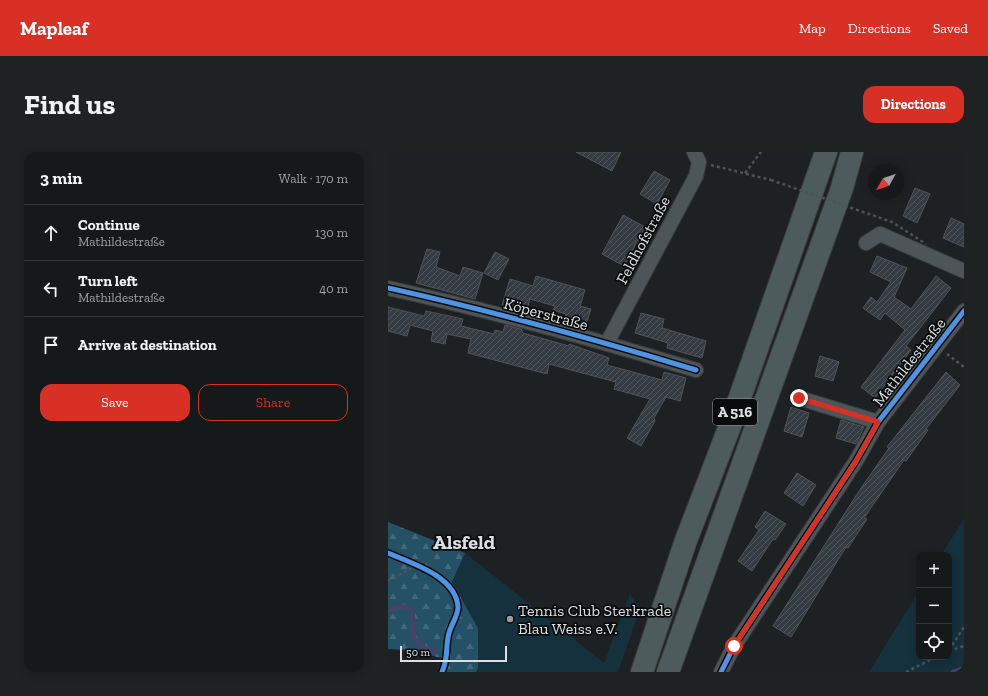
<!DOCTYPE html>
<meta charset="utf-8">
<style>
:root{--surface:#16191a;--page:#1f2223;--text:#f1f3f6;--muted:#9ea0a2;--line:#353839;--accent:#d93025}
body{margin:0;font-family:"Zilla Slab",serif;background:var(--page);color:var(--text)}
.controls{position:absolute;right:12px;bottom:12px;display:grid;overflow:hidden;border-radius:8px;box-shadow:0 2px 10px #0003}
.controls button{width:36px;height:36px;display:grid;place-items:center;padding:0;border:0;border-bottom:1px solid var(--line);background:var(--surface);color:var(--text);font:20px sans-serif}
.compass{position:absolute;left:480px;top:12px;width:36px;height:36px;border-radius:50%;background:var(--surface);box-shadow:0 2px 10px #0003;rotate:230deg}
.scale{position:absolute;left:12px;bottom:10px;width:107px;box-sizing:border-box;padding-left:4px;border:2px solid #dce0e3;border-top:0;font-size:11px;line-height:14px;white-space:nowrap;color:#dce0e3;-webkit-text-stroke:3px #090b0d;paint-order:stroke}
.stop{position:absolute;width:12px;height:12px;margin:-9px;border:3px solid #d93025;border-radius:50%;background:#fff}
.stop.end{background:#d93025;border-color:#fff;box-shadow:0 1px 4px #0008}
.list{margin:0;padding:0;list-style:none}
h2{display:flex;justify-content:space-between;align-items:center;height:52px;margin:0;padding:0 16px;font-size:17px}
h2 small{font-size:13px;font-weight:400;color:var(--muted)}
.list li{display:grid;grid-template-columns:26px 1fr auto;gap:12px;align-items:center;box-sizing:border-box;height:56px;padding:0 16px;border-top:1px solid var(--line)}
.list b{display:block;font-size:15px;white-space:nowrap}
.list p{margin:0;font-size:13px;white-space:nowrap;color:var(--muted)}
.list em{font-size:13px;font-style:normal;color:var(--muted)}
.actions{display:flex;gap:8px;padding:12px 16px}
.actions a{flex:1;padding:9px 0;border:1px solid var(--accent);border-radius:12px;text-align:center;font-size:14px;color:var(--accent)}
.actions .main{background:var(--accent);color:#fff}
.icon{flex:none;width:22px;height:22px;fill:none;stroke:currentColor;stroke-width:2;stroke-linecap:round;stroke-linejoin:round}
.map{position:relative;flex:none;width:576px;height:520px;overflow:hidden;border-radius:12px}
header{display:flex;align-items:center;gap:24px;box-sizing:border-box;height:56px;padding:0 20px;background:var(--accent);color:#fff}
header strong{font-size:19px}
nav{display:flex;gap:22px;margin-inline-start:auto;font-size:14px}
.intro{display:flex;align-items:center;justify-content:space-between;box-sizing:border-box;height:96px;padding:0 24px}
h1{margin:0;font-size:28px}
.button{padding:10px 18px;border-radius:12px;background:var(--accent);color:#fff;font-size:14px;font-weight:700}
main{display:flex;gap:24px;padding:0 24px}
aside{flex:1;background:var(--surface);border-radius:12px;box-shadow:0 2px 10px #0003}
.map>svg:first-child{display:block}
</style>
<header>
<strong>Mapleaf</strong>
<nav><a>Map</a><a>Directions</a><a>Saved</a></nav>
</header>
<div class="intro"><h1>Find us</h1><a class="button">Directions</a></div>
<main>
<aside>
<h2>3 min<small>Walk · 170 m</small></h2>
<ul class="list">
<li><svg class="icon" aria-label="ahead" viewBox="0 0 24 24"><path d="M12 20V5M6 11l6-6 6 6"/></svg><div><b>Continue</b><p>Mathildestraße</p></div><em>130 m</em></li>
<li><svg class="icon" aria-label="left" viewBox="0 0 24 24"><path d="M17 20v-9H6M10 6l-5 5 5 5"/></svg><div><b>Turn left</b><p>Mathildestraße</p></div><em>40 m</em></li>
<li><svg class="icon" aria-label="arrive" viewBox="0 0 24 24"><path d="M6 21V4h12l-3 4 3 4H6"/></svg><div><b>Arrive at destination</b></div></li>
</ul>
<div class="actions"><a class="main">Save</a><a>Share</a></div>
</aside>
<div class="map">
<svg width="576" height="520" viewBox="0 0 576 520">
<defs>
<pattern id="forest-firs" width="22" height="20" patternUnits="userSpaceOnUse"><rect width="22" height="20" fill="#245166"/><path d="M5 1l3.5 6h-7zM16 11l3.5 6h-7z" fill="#436a7c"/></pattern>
<pattern id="building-hatch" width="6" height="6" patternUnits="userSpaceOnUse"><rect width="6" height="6" fill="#353b42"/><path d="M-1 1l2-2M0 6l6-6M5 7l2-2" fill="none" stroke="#52575d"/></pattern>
</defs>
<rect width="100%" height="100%" fill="#1e2123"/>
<g fill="#15313d">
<polygon points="576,367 576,520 481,520 531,439 531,505 561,505 561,403 553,403"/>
<polygon points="77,401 216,511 242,442 252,457 230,520 88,520 90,516 90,476 64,430"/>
</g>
<polygon fill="url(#forest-firs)" points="0,370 77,401 64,430 90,476 90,516 88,520 58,520 63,508 18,498 0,497"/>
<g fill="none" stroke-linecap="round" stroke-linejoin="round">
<g stroke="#474266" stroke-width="4.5">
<path d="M0 460C6 456 10 453 17 455 30 459 23 471 25 482 27 491 38 498 46 500"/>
<polyline points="565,520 576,516"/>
</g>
</g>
<g fill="url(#building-hatch)" stroke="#515355">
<polygon points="188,0 233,0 224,19"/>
<polygon points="266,19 282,28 269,52 252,42"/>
<polygon points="527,36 542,42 529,71 515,64"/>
<polygon points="235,63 257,75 236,114 214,102"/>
<polygon points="563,66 576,72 576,95 555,86"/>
<polygon points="39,97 52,100 48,115 72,124 75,115 95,121 87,147 28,131"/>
<polygon points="107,100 121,107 110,128 96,121"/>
<polygon points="489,104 519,116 506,145 523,157 548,124 563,136 518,194 523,198 487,246 473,235 517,178 497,161 492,168 475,156 483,145 489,150 503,130 482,120"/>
<polygon points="148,124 197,138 192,154 203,157 197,176 176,170 178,162 165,158 167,154 142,147 138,161 114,153 122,127 145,134"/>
<polygon points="0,155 36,164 38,159 75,167 73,174 106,182 107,178 115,180 117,173 133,177 135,181 181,194 181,192 221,206 219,213 274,228 276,220 298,226 292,249 278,245 266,266 267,269 253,294 239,286 262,247 226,237 228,230 161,212 159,222 80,201 83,187 59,182 57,192 43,189 45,179 22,173 19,184 0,179"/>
<polygon points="253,161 276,167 274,176 318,189 314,206 279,196 280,191 247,181"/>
<polygon points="432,204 451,210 445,229 427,224"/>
<polygon points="558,220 572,233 538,277 540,278 518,309 516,308 476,366 479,367 460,396 458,395 403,485 385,474 471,339 501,296 499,295"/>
<polygon points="403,255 421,261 414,285 396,279"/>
<polygon points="453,268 476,275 468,292 448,286"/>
<polygon points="409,321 428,333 415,354 396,341"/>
<polygon points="377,359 398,372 387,388 385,387 364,419 350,409 371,378 367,375"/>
</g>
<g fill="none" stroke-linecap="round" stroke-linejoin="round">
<defs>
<g id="street">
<polyline points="478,91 492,82 576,119"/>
<path d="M0 136C104 159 206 187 308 218"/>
<polyline points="219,191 308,24 311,10 306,0"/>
<polyline points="411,246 490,270"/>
<polyline points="333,520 346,494 468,309 490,270 576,159"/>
</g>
<g id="highway">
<polyline points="254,520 297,391 343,271 438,0"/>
<polyline points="280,520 454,36 464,0"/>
</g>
</defs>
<use href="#street" stroke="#393c3d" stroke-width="16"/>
<use href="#highway" stroke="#393c3d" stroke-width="24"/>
<g stroke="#4e5355" stroke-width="2.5" stroke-dasharray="3 3" stroke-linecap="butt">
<polyline points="323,13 383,28"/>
<polyline points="357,21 373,0"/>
<polyline points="559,202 576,215"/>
<polyline points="0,429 29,413"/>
<polyline points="561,498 576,475"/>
<polyline points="561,499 576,494"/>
<polyline points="518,520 548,505"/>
</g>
<use href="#street" stroke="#4e5558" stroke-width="14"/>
<use href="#highway" stroke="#4e5b5c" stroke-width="22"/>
<polyline stroke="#4e5355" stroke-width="2.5" stroke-dasharray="3 3" stroke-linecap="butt" points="383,28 504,70 538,92"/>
<defs>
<g id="cycleway">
<path d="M0 136C104 159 206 187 308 218"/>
<path d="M0 401C23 411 68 424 70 455 70 464 63 473 61 481 57 495 61 505 54 520"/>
<polyline points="333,520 346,494 468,309 490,270 576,159"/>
</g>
</defs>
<use href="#cycleway" stroke="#090b0d" stroke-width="8"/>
<use href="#cycleway" stroke="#4d94e3" stroke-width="5"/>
</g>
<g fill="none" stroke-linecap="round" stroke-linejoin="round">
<polyline stroke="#d93025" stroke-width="5" points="346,494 468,309 490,270 411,246"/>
</g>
<circle fill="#9a9da0" stroke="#090b0d" stroke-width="1.5" cx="122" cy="467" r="4"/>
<g text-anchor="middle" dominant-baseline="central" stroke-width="3.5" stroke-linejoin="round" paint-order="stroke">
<rect fill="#090b0d" stroke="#9da0a3" stroke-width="1" x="325" y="247" width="44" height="26" rx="3"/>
<g font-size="15" font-weight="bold" fill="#dce0e3">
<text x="347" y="260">A 516</text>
</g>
<g font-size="16" fill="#dce0e3" stroke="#090b0d">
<text transform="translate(255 88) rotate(-62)">Feldhofstraße</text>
<text transform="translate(158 162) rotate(15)">Köperstraße</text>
<text transform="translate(521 210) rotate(-52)">Mathildestraße</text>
</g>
<g font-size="16" fill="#dce0e3" stroke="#090b0d" text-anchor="start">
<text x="130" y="458">Tennis Club Sterkrade<tspan x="130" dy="18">Blau Weiss e.V.</tspan></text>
</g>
<g font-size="20" font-weight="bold" fill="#dce0e3" stroke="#090b0d">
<text x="76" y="390">Alsfeld</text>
</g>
</g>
</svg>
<div class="controls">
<button>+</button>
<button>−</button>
<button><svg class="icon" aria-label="locate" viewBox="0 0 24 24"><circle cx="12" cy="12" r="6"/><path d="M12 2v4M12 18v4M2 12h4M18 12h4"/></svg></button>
</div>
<svg class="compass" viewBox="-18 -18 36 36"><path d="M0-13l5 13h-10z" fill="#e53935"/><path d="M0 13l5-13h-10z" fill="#9ea0a2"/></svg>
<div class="scale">50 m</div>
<div class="stop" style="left:346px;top:494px"></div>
<div class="stop end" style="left:411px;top:246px"></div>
</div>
</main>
